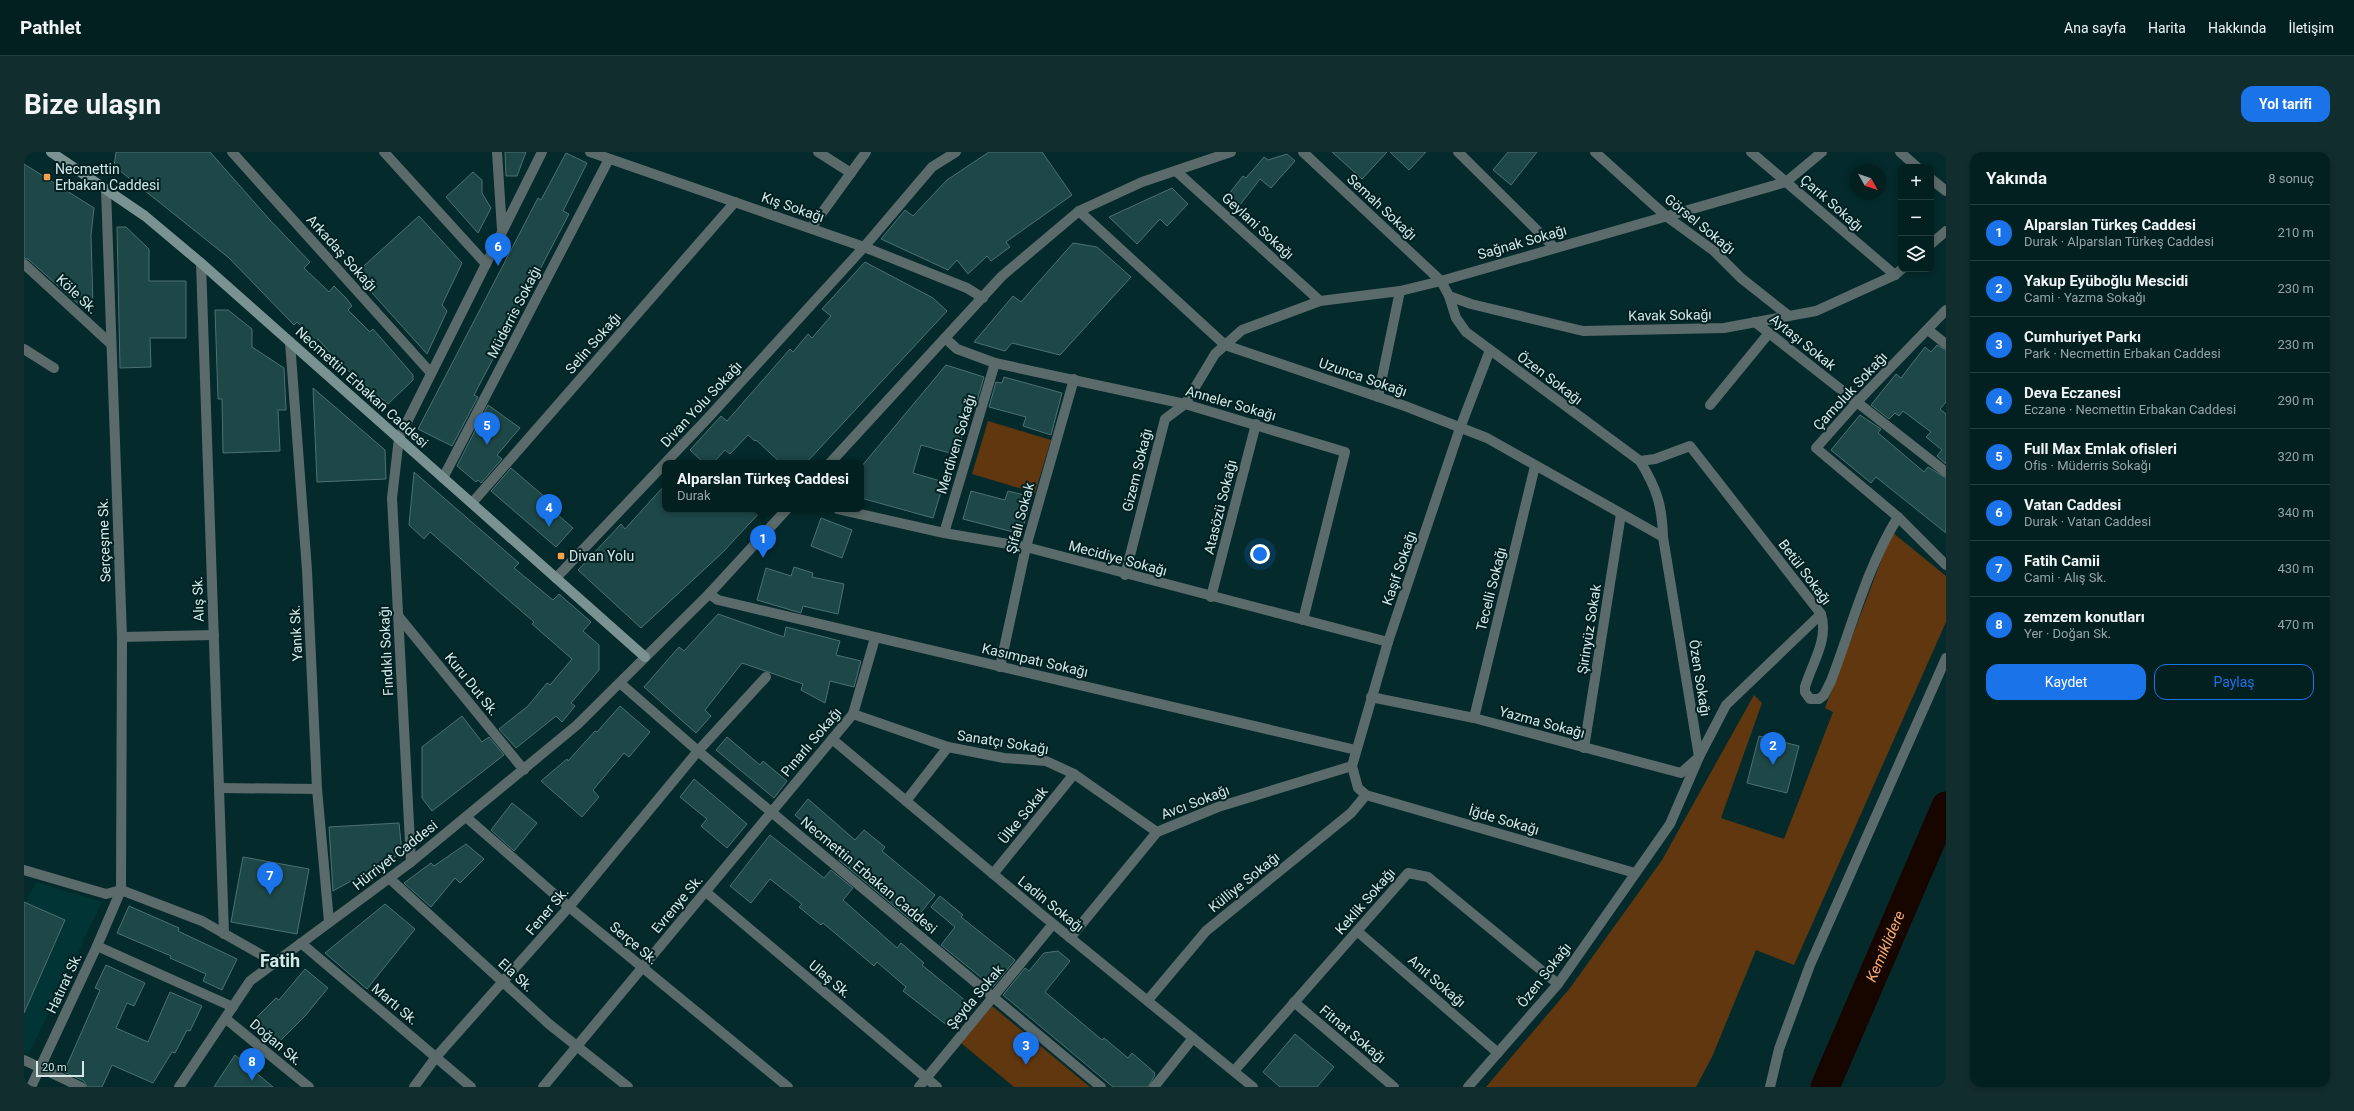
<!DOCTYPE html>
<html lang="tr">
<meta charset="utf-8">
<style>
:root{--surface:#032020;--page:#112d2d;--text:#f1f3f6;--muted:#97a3a5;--line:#243e3e;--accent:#1a73e8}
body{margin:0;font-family:Roboto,sans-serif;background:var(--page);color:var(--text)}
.controls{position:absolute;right:12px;top:12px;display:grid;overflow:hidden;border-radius:8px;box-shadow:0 2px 6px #0003}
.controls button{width:36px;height:36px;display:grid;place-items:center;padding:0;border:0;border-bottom:1px solid var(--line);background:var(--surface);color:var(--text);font:20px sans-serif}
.compass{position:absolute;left:1826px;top:12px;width:36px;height:36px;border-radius:50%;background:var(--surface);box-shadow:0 2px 6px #0003;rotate:130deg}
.scale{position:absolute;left:12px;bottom:10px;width:48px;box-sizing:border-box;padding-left:4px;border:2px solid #d5e8e8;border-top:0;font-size:11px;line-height:14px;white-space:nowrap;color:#d5e8e8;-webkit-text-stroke:3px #002021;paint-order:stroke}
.you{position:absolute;left:1236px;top:402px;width:14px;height:14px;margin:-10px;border:3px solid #fff;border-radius:50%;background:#1a73e8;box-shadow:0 0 0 6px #1a73e833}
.badge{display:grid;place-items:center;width:26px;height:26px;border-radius:50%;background:var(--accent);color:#fff;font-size:13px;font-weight:700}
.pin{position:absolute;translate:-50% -33px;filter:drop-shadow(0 1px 2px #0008)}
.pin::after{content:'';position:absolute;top:21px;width:14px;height:12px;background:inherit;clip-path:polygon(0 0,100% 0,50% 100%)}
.popup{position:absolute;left:638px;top:308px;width:202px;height:52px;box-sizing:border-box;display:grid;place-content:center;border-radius:8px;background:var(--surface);filter:drop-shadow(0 1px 3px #0005);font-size:13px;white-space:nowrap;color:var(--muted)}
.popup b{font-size:15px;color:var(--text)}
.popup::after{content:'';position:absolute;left:50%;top:100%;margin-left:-8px;border:8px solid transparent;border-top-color:var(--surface)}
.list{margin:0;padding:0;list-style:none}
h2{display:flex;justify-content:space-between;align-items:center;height:52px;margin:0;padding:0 16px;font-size:17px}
h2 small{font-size:13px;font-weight:400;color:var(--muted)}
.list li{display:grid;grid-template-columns:26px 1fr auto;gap:12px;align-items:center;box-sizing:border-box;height:56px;padding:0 16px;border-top:1px solid var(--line)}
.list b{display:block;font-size:15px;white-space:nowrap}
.list p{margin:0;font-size:13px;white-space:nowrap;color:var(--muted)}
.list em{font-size:13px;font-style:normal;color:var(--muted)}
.actions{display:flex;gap:8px;padding:12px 16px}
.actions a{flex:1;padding:9px 0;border:1px solid var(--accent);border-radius:12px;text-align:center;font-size:14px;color:var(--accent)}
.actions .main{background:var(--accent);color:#fff}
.icon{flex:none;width:22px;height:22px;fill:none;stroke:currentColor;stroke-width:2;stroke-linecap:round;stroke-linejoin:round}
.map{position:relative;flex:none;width:1922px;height:935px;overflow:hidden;border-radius:12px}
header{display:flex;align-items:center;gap:24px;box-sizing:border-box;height:56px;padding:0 20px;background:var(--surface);border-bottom:1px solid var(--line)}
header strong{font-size:19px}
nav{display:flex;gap:22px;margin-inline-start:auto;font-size:14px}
.intro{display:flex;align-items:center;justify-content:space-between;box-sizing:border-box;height:96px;padding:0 24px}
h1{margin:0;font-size:28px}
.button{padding:10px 18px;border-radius:12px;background:var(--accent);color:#fff;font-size:14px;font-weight:700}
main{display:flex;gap:24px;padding:0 24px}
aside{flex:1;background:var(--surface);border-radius:12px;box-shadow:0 2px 6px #0003}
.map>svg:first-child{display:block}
</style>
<header>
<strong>Pathlet</strong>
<nav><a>Ana sayfa</a><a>Harita</a><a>Hakkında</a><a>İletişim</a></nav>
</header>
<div class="intro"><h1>Bize ulaşın</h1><a class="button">Yol tarifi</a></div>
<main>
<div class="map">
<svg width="1922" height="935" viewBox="0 0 1922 935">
<rect width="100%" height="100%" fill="#042a2b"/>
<polygon fill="#003435" points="12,730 78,750 5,902 0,900 0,752"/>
<g fill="#60370f">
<polygon points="964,269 1027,288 1011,341 948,322"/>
<polygon points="1868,380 1922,424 1922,470 1770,813 1732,798 1688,905 1672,935 1462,935 1546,836 1638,708 1730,543 1738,551 1697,666 1760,687 1809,560 1801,556"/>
<polygon points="968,854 1066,935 990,935 937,891"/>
</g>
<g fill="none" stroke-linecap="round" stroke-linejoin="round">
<path stroke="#170500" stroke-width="29" id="s1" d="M1801 935 1922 654"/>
</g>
<g fill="#1e4747" stroke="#4d7172">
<polygon points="92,0 186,0 245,67 286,110 280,116 305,140 310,134 322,146 328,154 324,158 346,180 349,177 389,223 389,228 364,252 314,210 294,187 292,190 273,170 270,173 205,106 90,14"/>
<polygon points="481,0 502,0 493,24 482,24"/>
<polygon points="965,0 1018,0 1048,43 982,90 986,95 967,109 963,104 944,122 933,108 924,118 857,87 881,58 889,64 923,28"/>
<polygon points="1308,0 1363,0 1338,27"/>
<polygon points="1366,0 1402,0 1385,18"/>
<polygon points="1484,0 1513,0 1487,33 1469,18"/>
<polygon points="542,1 563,11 539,59 545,62 450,243 454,245 428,294 394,277 514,46 517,48"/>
<polygon points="1263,2 1271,9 1247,36 1236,27 1212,58 1200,48 1219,24 1222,26 1240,5 1244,8"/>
<polygon points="0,12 70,56 67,83 69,156 59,156 4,107 0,106"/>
<polygon points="449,20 458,28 458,41 467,56 454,81 422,45"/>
<polygon points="1148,36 1164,52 1143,74 1136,67 1113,92 1085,65"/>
<polygon points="395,64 438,111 418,153 423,159 403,202 331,122"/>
<polygon points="93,75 102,75 125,97 125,129 162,129 162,186 126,186 127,215 96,216"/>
<polygon points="1049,91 1073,95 1107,125 1036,203 988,191 981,199 950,190 989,144 997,150"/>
<polygon points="841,110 909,146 923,159 782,311 757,311 732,288 731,289 724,283 706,302 701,298 689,311 680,311 666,298 697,264 703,269 766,197 769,200 784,182 788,186 807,164 798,157"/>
<polygon points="191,158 204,158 228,177 228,195 260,216 262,258 254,258 256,299 199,301 198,247 194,247"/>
<polygon points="1913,193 1922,198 1922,250 1916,257 1922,262 1922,312 1913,304 1918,298 1902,285 1907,280 1879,259 1875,264 1871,261 1865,267 1847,253 1872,222 1877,226 1901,195 1907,200"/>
<polygon points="922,213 960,225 952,252 949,251 942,269 933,303 897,293 889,321 920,330 909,366 837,346 837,315"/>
<polygon points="980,225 1038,241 1027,283 999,274 1002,265 965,255 972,230 978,231"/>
<polygon points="289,236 361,298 362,327 293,330"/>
<polygon points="464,253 496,276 473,303 478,307 457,331 454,328 452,330 433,314"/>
<polygon points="1836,263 1857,277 1854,281 1900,320 1904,315 1922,326 1922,381 1852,325 1847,331 1807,298"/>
<polygon points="487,316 523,347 519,350 549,376 532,395 467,339"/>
<polygon points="390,320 495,411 490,416 529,448 535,442 567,470 559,479 575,493 575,518 547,551 551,554 538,570 532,564 492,596 475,577 504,554 523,531 526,533 548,507 508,472 510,470 406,380 400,387 385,373"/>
<polygon points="641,333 641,357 739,357 698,401 617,476 554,418 597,372 601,377"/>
<polygon points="947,339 981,348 984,339 1008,345 997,382 939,367"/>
<polygon points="797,366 828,378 818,406 787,394"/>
<polygon points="770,415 789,421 788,425 820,432 814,462 779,454 777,461 733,448 742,416 767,424"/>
<polygon points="694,462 760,485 762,475 816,489 812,503 837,509 830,535 806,529 801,551 777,538 779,532 718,511 681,558 687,564 672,581 620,535 655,495 660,499"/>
<polygon points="596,554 626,580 605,605 600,601 569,638 575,645 558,665 517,629 543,607 544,609 571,579 573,580"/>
<polygon points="438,564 458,590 465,585 480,603 408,659 398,646 398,595"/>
<polygon points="1735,584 1775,594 1763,641 1723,631"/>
<polygon points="703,585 736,613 739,609 763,629 750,646 692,598"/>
<polygon points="670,627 723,672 703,696 677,674 683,667 656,645"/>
<polygon points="784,647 831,688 840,678 861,695 858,699 911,743 889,770 815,708 818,704 771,663"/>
<polygon points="488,651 513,671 490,699 467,678"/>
<polygon points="375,671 378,701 309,739 305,675"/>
<polygon points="746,683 800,726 807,718 829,736 819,748 873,796 877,791 900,811 898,813 943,850 924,874 879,839 882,835 853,810 850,814 799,771 797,773 775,755 778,752 746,727 727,751 706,734"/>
<polygon points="442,692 460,707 436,731 431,726 407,755 380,731 407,711 410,714"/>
<polygon points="219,705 285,717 273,782 207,770"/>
<polygon points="916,744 939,763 937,765 991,808 969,835 917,793 931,775 907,755"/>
<polygon points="0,750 41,768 0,861"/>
<polygon points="361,752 391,777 343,837 301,801"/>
<polygon points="105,754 155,776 154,779 213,807 198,838 179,829 182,822 146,806 147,804 93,781"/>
<polygon points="1034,799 1046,809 1021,840 1078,888 1080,886 1104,906 1108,901 1130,920 1131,923 1124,935 1089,935 979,843 1001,816 1005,819 1020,801"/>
<polygon points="82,813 121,831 110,854 103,851 92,876 124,890 146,840 178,854 166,879 163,878 151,901 148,900 129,931 88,913 78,935 63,935 60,929 40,920 76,838 71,836"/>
<polygon points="281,817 304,836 281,864 252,893 228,870 252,846 255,848"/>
<polygon points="1271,882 1310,915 1293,935 1256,935 1239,920"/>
<polygon points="211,903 249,935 190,935"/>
</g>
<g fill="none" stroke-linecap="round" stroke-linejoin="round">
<g stroke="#5b6a6a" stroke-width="10">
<polyline points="208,0 407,221"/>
<polyline points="360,0 462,112"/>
<polyline points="473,0 478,78"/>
<polyline points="566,0 840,95 943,136 959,146"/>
<polyline points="794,0 827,21"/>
<polyline points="1279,0 1417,129 1425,144 1447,152 1559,179 1700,176 1792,159 1871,123 1878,117"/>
<polyline points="1434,0 1530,95"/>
<polyline points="1571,0 1642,64 1690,99 1717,126 1765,164"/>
<polyline points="1727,0 1871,123"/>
<polyline points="1876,0 1893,15"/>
<polyline points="1152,19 1296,149"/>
<polyline points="1907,27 1922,39"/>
<polyline points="1055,59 1201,193 1381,254 1463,286 1639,385"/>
<polyline points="787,76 842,0"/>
<polyline points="1907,92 1922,79"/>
<polyline points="177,111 200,782"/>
<polyline points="0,112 87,192"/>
<path d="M1425 144 1432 166 1442 180 1616 309C1633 337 1638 353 1639 385L1675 605 1646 672 1534 832 1444 935"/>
<polyline points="1922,158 1832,251 1792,296 1874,365 1922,413"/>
<polyline points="1731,170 1922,320"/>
<polyline points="1904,178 1922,192"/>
<polyline points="921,186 933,197 971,211 1161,252 1321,300 1279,468"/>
<polyline points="266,190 283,418 293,637 305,770"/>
<polyline points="0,197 30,216"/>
<polyline points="1466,198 1436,276 1364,490 1328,614 1334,636 1342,643 1611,721"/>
<polyline points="1354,245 1376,139"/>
<polyline points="1686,253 1745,181"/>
<polyline points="375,286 368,346 387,710"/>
<path d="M1616 309 1631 307 1666 294 1797 462C1805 488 1788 511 1781 535V540L1786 547H1795L1800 543 1807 529C1828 474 1843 415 1874 365"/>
<polyline points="419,326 585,7"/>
<polyline points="448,351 711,50"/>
<polyline points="814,357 920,381 1002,395 1364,490"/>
<polyline points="920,381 971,211"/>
<polyline points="1101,423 1141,267 1161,252 1191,202 1218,178 1296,149 1376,139 1417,129 1762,30 1798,0"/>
<polyline points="532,426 683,267 840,95 908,15 932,0"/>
<polyline points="685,442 694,448 1332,598"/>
<polyline points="1187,445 1232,272"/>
<polyline points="375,465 500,618"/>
<polyline points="98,485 190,483"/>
<polyline points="976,515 1002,395 1050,227"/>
<polyline points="596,531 674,599 1077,935"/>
<polyline points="1347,545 1450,566 1657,621 1675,605 1702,553 1797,462"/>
<polyline points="829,562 924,595 980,606 1022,609 1050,622 1133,680"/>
<polyline points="1450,566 1511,314"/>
<polyline points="808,587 1017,762 1229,935"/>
<polyline points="1560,596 1597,362"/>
<polyline points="195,636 293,637"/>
<polyline points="882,649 924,595"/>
<polyline points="442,665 545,755 764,935"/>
<polyline points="0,718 82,742 97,738 178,769 250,810"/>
<polyline points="969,722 1050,622"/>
<polyline points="365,726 525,872 604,935"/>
<polyline points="682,740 913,935"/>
<polyline points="1333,779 1474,901"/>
<polyline points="1046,786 1133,680 1194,655 1328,614"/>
<polyline points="277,791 447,935"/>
<polyline points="73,794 209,855"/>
<polyline points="1124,848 1182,779 1327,661 1342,643"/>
<polyline points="1270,850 1370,935"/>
<polyline points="202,867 285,935"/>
<polyline points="0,908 57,935"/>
<polyline points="1210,919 1384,721 1404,725 1534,832"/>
<polyline points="7,935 73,794 97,738 98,485 82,38"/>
<polyline points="390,935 412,905 545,755 674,599 742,525"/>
<polyline points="519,935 829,562 851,486"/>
<polyline points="895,935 1029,772"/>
<polyline points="1130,935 1169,886"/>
<polyline points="1746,935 1755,897 1786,813 1922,506"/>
</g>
<g stroke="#5b6a6a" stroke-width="10">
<polyline points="375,286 518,0"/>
<polyline points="806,311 978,124 1055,59 1118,30 1207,0"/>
<polyline points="155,935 226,829 387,710 553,573 685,442 763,357"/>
</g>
<polyline stroke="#7a9292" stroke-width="10" points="27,0 121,64 177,111 621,505"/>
</g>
<g fill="#f9a04c" stroke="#002021" stroke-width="1.5">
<rect x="19" y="21" width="8" height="8" rx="2"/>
<rect x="533" y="400" width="8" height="8" rx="2"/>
</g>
<g text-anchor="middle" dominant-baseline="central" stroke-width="4" stroke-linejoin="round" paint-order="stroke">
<g font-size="14" fill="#d5e8e8" stroke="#002021" text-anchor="start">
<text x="31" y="17">Necmettin<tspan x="31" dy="16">Erbakan Caddesi</tspan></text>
<text x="545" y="404">Divan Yolu</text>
</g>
<g font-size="14" fill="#d5e8e8" stroke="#002021">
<text transform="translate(1808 51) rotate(41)">Çarık Sokağı</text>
<text transform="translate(769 55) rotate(19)">Kış Sokağı</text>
<text transform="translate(1358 55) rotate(43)">Semah Sokağı</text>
<text transform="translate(1676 72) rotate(39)">Görsel Sokağı</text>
<text transform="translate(1234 74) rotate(42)">Geylani Sokağı</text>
<text transform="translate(1498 90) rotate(-16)">Sağnak Sokağı</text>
<text transform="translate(318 101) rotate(48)">Arkadaş Sokağı</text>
<text transform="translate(53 142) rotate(43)">Köle Sk.</text>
<text transform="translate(490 160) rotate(-63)">Müderris Sokağı</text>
<text transform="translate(1646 163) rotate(-1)">Kavak Sokağı</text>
<text transform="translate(1779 190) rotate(39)">Aytaşı Sokak</text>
<text transform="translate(569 191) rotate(-49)">Selin Sokağı</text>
<text transform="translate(1339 225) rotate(19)">Uzunca Sokağı</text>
<text transform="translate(1526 226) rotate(37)">Özen Sokağı</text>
<text transform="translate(338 235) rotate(42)">Necmettin Erbakan Caddesi</text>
<text transform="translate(1826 239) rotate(-47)">Çamoluk Sokağı</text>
<text transform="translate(1207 251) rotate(16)">Anneler Sokağı</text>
<text transform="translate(677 252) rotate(-47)">Divan Yolu Sokağı</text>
<text transform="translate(932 292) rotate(-73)">Merdiven Sokağı</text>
<text transform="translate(1113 318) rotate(-76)">Gizem Sokağı</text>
<text transform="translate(1196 355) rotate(-76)">Atasözü Sokağı</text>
<text transform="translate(996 366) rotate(-75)">Şifalı Sokak</text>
<text transform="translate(80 388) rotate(-92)">Serçeşme Sk.</text>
<text transform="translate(1094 406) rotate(15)">Mecidiye Sokağı</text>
<text transform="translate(1375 416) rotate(-71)">Kaşif Sokağı</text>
<text transform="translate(1781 420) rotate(53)">Betül Sokağı</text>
<text transform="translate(1467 437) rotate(-76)">Tecelli Sokağı</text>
<text transform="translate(174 447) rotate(-92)">Alış Sk.</text>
<text transform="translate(1565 477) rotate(-81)">Şirinyüz Sokak</text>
<text transform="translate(272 481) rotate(-93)">Yanık Sk.</text>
<text transform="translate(362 499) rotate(-93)">Fındıklı Sokağı</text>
<text transform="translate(1011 508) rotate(13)">Kasımpatı Sokağı</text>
<text transform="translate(1676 526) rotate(81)">Özen Sokağı</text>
<text transform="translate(448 532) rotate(51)">Kuru Dut Sk.</text>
<text transform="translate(1518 570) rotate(15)">Yazma Sokağı</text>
<text transform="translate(787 590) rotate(-50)">Pınarlı Sokağı</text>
<text transform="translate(979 590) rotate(9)">Sanatçı Sokağı</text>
<text transform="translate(1171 650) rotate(-21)">Avcı Sokağı</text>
<text transform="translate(999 663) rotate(-51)">Ülke Sokak</text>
<text transform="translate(1480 668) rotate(16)">İğde Sokağı</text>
<text transform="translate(371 703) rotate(-38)">Hürriyet Caddesi</text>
<text transform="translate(845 723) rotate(40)">Necmettin Erbakan Caddesi</text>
<text transform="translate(1220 730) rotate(-39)">Külliye Sokağı</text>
<text transform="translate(1341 749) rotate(-49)">Keklik Sokağı</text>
<text transform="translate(653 752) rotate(-50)">Evrenye Sk.</text>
<text transform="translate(1027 752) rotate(39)">Ladin Sokağı</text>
<text transform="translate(523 759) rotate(-50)">Fener Sk.</text>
<text transform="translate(610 791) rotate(40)">Serçe Sk.</text>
<text transform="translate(492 823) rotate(42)">Ela Sk.</text>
<text transform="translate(1520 823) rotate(-52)">Özen Sokağı</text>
<text transform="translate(806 827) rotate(40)">Ulaş Sk.</text>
<text transform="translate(1413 829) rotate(41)">Anıt Sokağı</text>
<text transform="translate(40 831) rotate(-65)">Hatırat Sk.</text>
<text transform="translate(951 845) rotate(-50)">Şeyda Sokak</text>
<text transform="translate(371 852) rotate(40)">Martı Sk.</text>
<text transform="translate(1329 882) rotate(40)">Fitnat Sokağı</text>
<text transform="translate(252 890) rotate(40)">Doğan Sk.</text>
</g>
<g font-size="15" font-style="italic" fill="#f4ac6f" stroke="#002021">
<text stroke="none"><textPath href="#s1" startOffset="153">Kemiklidere</textPath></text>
</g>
<g font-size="18" font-weight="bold" fill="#d5e8e8" stroke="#002021">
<text x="256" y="808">Fatih</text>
</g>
</g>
</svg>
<div class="controls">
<button>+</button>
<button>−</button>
<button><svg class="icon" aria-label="layers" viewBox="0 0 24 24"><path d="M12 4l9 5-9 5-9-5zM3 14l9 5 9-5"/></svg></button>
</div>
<svg class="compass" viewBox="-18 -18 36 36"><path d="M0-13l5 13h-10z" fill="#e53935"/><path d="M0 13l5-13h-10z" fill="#97a3a5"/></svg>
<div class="scale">20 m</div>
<div class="you"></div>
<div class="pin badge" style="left:739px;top:406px">1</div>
<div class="popup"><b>Alparslan Türkeş Caddesi</b>Durak</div>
<div class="pin badge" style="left:1749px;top:613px">2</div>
<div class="pin badge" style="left:1002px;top:913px">3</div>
<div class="pin badge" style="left:525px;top:375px">4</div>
<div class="pin badge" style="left:463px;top:293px">5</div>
<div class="pin badge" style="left:474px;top:114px">6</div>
<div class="pin badge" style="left:246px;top:743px">7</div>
<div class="pin badge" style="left:228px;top:929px">8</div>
</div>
<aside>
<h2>Yakında<small>8 sonuç</small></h2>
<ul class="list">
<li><span class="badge">1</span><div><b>Alparslan Türkeş Caddesi</b><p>Durak · Alparslan Türkeş Caddesi</p></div><em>210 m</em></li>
<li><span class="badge">2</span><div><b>Yakup Eyüboğlu Mescidi</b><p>Cami · Yazma Sokağı</p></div><em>230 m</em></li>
<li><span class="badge">3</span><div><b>Cumhuriyet Parkı</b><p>Park · Necmettin Erbakan Caddesi</p></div><em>230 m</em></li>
<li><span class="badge">4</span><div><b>Deva Eczanesi</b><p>Eczane · Necmettin Erbakan Caddesi</p></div><em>290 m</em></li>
<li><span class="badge">5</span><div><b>Full Max Emlak ofisleri</b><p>Ofis · Müderris Sokağı</p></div><em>320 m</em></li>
<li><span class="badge">6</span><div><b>Vatan Caddesi</b><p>Durak · Vatan Caddesi</p></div><em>340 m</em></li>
<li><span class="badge">7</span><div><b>Fatih Camii</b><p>Cami · Alış Sk.</p></div><em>430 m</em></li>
<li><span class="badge">8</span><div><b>zemzem konutları</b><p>Yer · Doğan Sk.</p></div><em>470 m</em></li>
</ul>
<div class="actions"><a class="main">Kaydet</a><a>Paylaş</a></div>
</aside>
</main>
